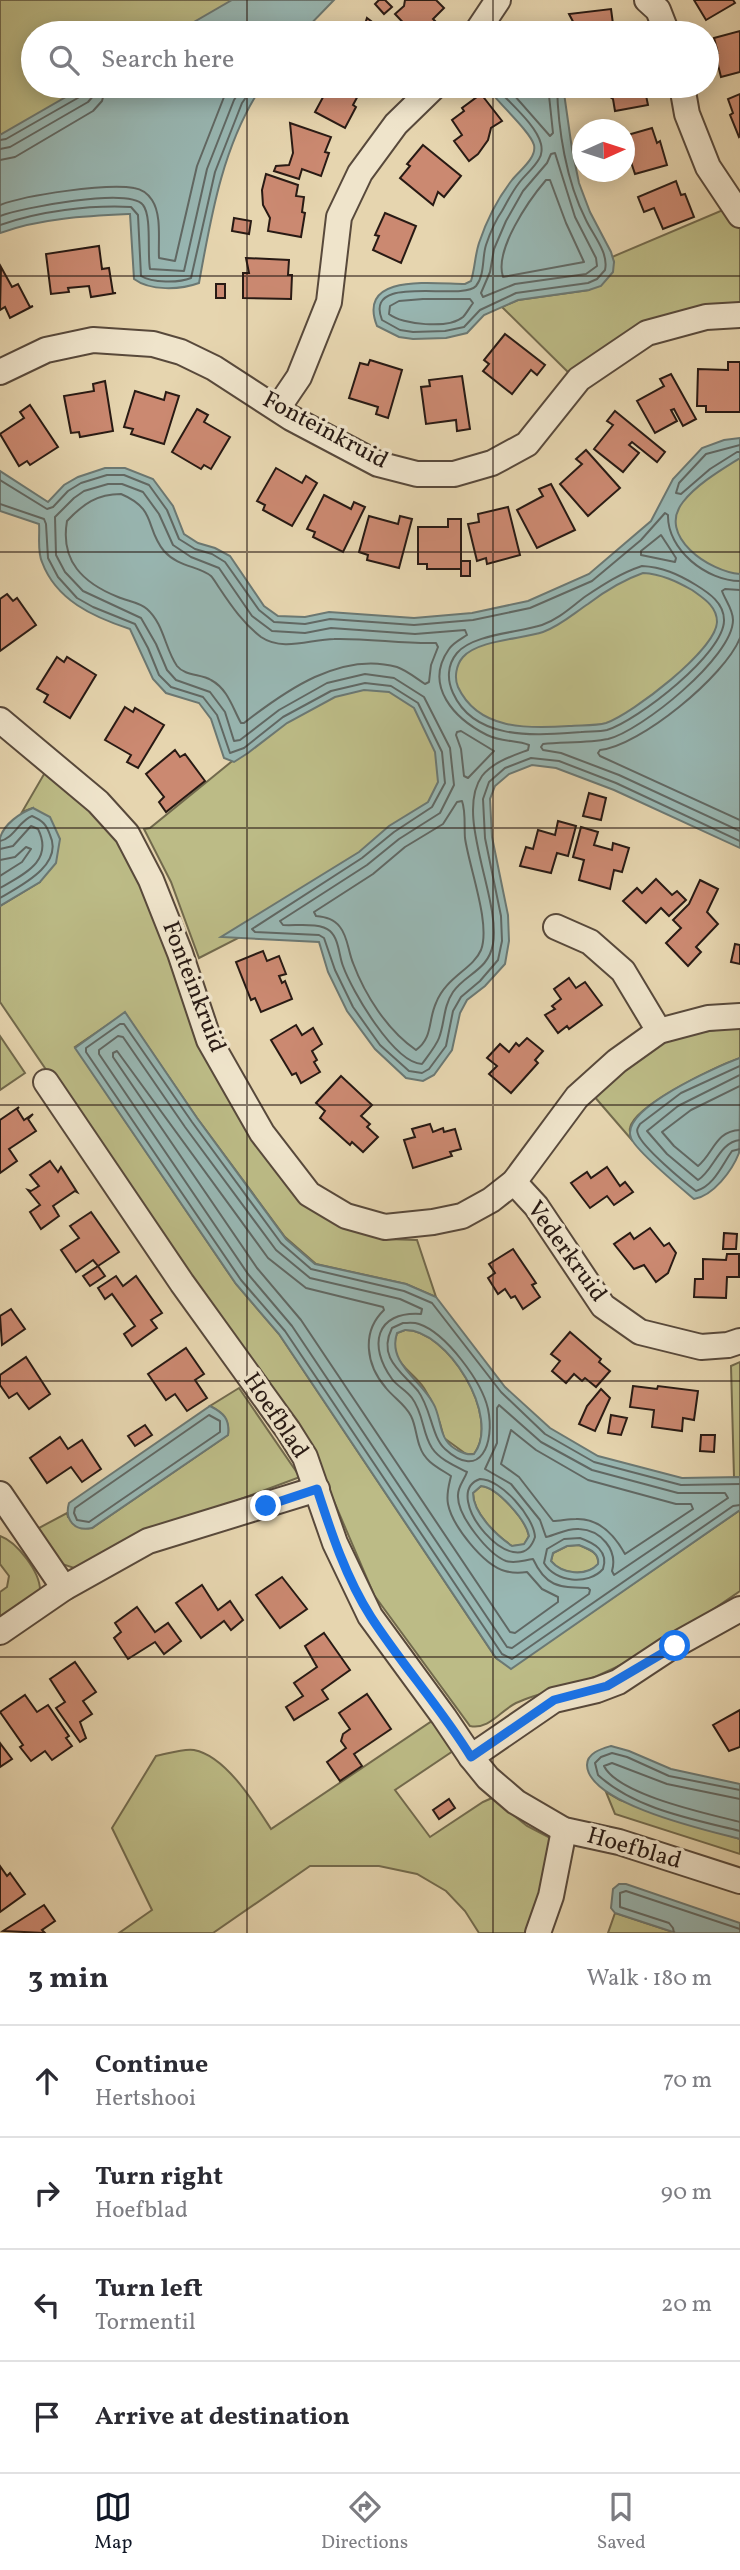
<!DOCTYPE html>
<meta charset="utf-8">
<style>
:root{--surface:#fff;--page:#f7f7f7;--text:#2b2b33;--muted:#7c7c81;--line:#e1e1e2;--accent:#111827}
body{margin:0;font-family:Vollkorn,serif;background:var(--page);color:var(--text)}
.compass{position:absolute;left:572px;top:119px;width:63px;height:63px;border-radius:50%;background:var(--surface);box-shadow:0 4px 18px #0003;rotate:87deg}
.stop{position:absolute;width:21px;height:21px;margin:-16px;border:5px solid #1a73e8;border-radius:50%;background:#fff}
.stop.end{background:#1a73e8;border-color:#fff;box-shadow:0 2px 7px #0008}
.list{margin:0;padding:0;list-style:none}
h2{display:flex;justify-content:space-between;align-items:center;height:91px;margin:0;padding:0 28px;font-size:30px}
h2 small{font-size:23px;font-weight:400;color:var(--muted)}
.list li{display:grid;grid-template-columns:46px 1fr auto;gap:21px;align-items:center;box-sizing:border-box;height:112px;padding:0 28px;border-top:2px solid var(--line)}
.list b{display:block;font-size:26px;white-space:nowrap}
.list p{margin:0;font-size:23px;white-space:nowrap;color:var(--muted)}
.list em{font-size:23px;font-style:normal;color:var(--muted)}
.icon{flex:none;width:38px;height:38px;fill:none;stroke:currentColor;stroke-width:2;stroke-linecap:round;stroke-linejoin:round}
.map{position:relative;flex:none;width:740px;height:1933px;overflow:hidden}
.search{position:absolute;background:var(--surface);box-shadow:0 4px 18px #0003;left:21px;right:21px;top:21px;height:77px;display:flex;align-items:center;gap:18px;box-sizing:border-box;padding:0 24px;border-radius:38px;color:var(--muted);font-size:26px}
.sheet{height:539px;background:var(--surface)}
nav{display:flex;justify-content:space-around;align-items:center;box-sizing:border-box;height:98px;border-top:2px solid var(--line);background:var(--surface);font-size:19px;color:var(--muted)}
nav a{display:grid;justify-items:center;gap:4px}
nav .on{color:var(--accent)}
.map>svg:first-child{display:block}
</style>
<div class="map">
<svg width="740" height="1933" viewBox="0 0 740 1933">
<rect width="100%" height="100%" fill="#e6d5af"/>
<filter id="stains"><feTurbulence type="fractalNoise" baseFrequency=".00286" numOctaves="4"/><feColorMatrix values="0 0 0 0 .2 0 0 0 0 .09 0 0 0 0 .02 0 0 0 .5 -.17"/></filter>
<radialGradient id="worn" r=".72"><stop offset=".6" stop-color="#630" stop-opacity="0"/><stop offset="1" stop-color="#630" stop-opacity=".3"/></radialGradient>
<g fill="#bcbb86" stroke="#726a4d" stroke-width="2">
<polygon points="0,0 296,0 243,33 33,33 33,86 163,86 0,193"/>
<polygon points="730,207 740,222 740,304 572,376 502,307 518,300 589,290 614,262 612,257"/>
<polygon points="740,448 740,619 604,742 474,761 439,835 199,958 171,882 144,829 150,828 279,723 356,652 552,611 642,549 678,494"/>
<path d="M47 769 114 832 154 912 175 977 220 1079 340 1225 385 1239 417 1240 436 1297 406 1284 316 1264 285 1237 197 1118 125 1013 75 1047 236 1284 279 1334 496 1658 511 1668 740 1510V1591C695 1622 648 1654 597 1676 571 1687 542 1691 516 1703 500 1711 489 1730 470 1726L374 1595 324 1478 0 1002V906L40 882 33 808 22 812Z"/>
<path d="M740 1027V1058C718 1066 634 1105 630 1128 629 1131 631 1135 631 1139L593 1095C615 1076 637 1055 664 1042 686 1032 716 1030 740 1027Z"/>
<polygon points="0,1036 25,1073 0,1090"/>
<path d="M405 1330C447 1329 502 1417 474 1454H466L444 1438C440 1421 434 1403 424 1388 411 1369 387 1362 397 1333Z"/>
<polygon points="740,1362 740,1477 734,1477 731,1366"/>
<path d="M239 1388 300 1477 147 1534 74 1568 62 1564 37 1529 67 1513 68 1517 92 1528 228 1435C230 1420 223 1413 210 1406Z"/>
<path d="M481 1486C497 1487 526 1520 529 1536L524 1545 512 1546C496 1535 473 1513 473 1493Z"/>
<path d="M0 1536C17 1542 40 1572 40 1590L0 1626V1592L7 1587 9 1576 0 1564Z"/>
<path d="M579 1545C588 1549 600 1552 598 1565 585 1577 561 1574 551 1561L553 1553 567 1546Z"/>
<path d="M432 1721 453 1751 395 1790 430 1837 483 1802 492 1798 527 1826 558 1842 529 1933H479L465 1911 446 1891 417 1874 379 1866H310L213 1933H119L152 1910 112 1828 156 1756C167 1754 184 1748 194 1750 226 1756 255 1804 271 1829Z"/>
<polygon points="606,1792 620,1800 740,1839 740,1854 615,1814"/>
<polygon points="615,1913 676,1933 608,1933"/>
</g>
<g fill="#98b7b3" stroke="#6b7873" stroke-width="2" fill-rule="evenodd">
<polygon points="232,0 334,0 302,33 175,33"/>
<path d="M85 86H262C223 144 211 216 199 283 180 290 150 291 134 279L130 214C87 216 41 218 0 233V135Z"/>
<path d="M486 86H563L572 149 579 183 590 212 611 252 614 262 613 272 601 286 589 290 518 300 484 315 467 333 446 338 413 339 399 337 377 326C356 272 435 284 465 284L471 281C475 268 475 255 479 243 486 222 498 198 512 180 519 171 537 158 534 145 530 131 497 102 486 86Z"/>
<path d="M740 438V458C721 470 697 484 683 502 656 536 710 572 740 574V848L614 790 556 768 532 765 509 774 495 786 490 799 492 837 508 915 509 941 505 964 485 986 467 1000 460 1013 452 1050 434 1075 423 1081 406 1078 375 1049 347 1011 328 972 319 942 221 937 359 852 389 826 428 802 438 782 435 752 414 708 389 692 364 690 335 697 287 723 248 753 234 762 224 758 211 719 199 703 166 693 153 679 130 629C93 617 56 600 42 562 37 551 40 535 39 524L0 511V471L48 502 64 485 78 477 105 468H125L153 479 173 506 184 534 198 543 215 548 230 556 264 606 278 616 305 617 329 612 414 618 472 613 528 601 589 574 651 521 673 479 702 448 724 440ZM643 573C661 574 676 581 692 590 703 598 717 606 717 622 716 650 632 714 606 723 595 726 581 725 569 726 528 729 478 730 458 687 454 678 456 665 463 657 478 640 522 639 543 632 560 626 573 614 588 604 605 591 623 580 643 573Z"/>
<path d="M33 808 50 817 60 839 56 863 40 882 0 906C0 892 0 850 0 838 4 824 20 813 33 808Z"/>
<path d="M125 1012 197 1118 286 1239 315 1264 406 1284 436 1297 505 1387 550 1428 598 1456 682 1478 740 1477V1510L511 1669 496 1658 279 1334 236 1284 75 1048ZM405 1330C447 1329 502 1417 474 1454 465 1456 451 1448 446 1440 439 1430 440 1414 433 1403 421 1380 387 1363 397 1333ZM481 1486C497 1487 526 1520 529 1536L524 1544 512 1546C496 1535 473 1513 473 1493ZM579 1545C588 1549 600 1552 598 1564 586 1577 562 1574 551 1561L553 1553 567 1546Z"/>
<path d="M740 1058C740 1076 740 1140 739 1153 732 1171 713 1196 694 1199 681 1188 636 1151 631 1138 619 1109 718 1066 740 1058Z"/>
<path d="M210 1406C224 1413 230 1419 228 1435L92 1528C75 1532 64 1520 69 1503Z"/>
<path d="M611 1746 629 1751 671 1769 740 1784V1839C709 1831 588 1804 587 1765 587 1753 601 1749 611 1746Z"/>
<polygon points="619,1884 626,1884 740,1923 740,1933 676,1933 615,1913 611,1908 613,1889"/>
</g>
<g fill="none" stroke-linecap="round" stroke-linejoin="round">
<g stroke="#606864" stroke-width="2">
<path d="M495 86C508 102 536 124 541 144 542 148 542 155 539 159 534 168 525 175 519 183 512 192 507 202 502 211 495 221 490 233 486 245 482 257 485 275 476 286 461 302 363 272 382 320L400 330 413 332 445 331 464 327 480 310 516 293 588 283 597 279 605 270C609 253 593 235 586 220 566 181 558 129 557 86"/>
<polyline points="506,86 550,136 553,133 548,86"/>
<polyline points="0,140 6,139 83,95 87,86"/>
<polyline points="0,149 10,147 88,102 94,95 95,86"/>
<polygon points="555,153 575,217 596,258 597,266 586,274 515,284 483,297 481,293 490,272 494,249 506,221 523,191 547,163 551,154"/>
<polyline points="0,160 15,157 93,111 102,101 106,86"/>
<path d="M550 180 566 223 584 262 503 277C494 250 529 200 546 180Z"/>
<path d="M0 205C26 195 107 183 134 188 141 189 148 194 152 200 162 215 158 241 159 258L175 261 197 166 224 97 231 86"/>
<path d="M0 216C21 208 129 187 143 205 152 216 147 254 150 269L184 271 207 169 234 100 243 86"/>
<path d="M0 225C40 211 89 205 131 207L138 215 141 276C152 283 179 283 191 278L215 172 242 103 254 86"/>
<path d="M423 299H470L473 303C470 307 466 314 463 317 449 329 402 325 389 314L390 306 399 301Z"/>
<polyline points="740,445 706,454 679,483 676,493 681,494 710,469 737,452 740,452"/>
<path d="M0 480 47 509 53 507 68 491 81 483 107 475H124L149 485 167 510 179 539 195 549 212 554 225 562 259 610 274 622 305 624 330 619 414 625 473 620 530 608 592 581 641 540 665 513 668 515C667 550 707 581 740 581"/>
<path d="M108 484H122L143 492 159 514 173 545 191 557 219 568 252 616 272 631 305 633 331 628 415 634 465 630 467 635C461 639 453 643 449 649 423 686 455 719 487 735 501 742 517 740 529 745L528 750C512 756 493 762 482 776 454 815 501 899 493 944 488 971 466 973 453 992 443 1007 445 1022 439 1038 436 1046 427 1057 422 1064 394 1063 352 991 343 966 339 956 339 939 330 931 320 922 296 926 283 925L280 921 367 865 399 839 440 813 454 785 450 748 424 697 394 678 365 674 327 683 279 710 240 740 234 741 225 712 210 692 176 680 167 670 156 644 141 618 83 591 65 572 56 555 55 517 74 498 84 491Z"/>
<path d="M121 494C157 509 145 528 164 551 178 567 199 566 211 576 214 579 217 585 220 589 232 607 244 624 261 637 283 652 311 639 334 639 368 638 402 644 436 643L438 647 431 665 429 682 425 684C416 678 406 670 397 667 341 651 285 691 244 723H241C233 709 228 689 211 680 201 674 185 676 177 666 165 649 164 624 147 609 139 602 127 601 118 597 83 583 60 561 67 521 83 504 97 494 121 494Z"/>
<polyline points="0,504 44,519 46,524 48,558 58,577 77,598 93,607 135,624 148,648 159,675 171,687 203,697 217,715 230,753 244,748 283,717 331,691 365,683 391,686 418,703 442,752 445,783 432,807 394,832 362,858 252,929 255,932 319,935 324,938 335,970 353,1007 380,1045 409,1071 422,1073 429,1069 446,1046 453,1011 461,997 480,981 498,960 502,941 501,916 485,838 483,799 489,782 505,768 531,758 559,761 616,783 740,841"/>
<polygon points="661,535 676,558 675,562 641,555 641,551"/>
<path d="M642 566C662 567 678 574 696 585 709 593 724 603 724 620 725 653 637 721 607 730 599 732 589 731 581 732 537 735 475 742 453 693 447 680 447 665 457 653 473 634 518 633 542 625 559 619 571 607 586 596 604 584 621 573 642 566Z"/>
<path d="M740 590 725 589 722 591C725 600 733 609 733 620 733 657 641 731 608 739 588 743 564 742 543 744L541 747 543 750 561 753 619 775 740 831"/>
<path d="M740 638C725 676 640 746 600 750L598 753 600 756 740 820"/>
<polygon points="461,731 494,751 468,778 464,776 461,749 456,735 457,732"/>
<path d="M462 801C466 812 464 827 465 838 469 867 491 924 481 950 473 969 446 977 436 1003 428 1020 433 1038 416 1050 387 1030 365 995 353 963 348 951 348 937 340 927 334 919 326 917 316 916L314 912 373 874 405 847 443 824 457 802Z"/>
<path d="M0 841C13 839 19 821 32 816 43 821 46 824 50 835 64 865 20 886 0 898"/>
<path d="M0 849 13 846 31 826 38 829C54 861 24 874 0 888"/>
<polyline points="0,860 15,857 26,847 31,849 22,862 0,876"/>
<path d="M118 1036 123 1037 185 1127 276 1250 310 1278 400 1299 422 1309 421 1314C375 1311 368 1346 392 1379 397 1386 406 1390 412 1398 424 1414 422 1433 432 1448 440 1460 455 1466 467 1472 464 1481 457 1487 458 1497 458 1516 488 1554 506 1561 516 1564 524 1560 533 1559 546 1587 558 1587 588 1588L590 1590 589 1594 512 1648 507 1647 292 1326 248 1274 99 1054V1050Z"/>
<path d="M117 1051 268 1258 306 1288 383 1307 384 1310C361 1332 366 1365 386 1388 394 1398 405 1404 411 1416 416 1426 416 1437 420 1447 425 1462 439 1468 451 1476 449 1485 446 1494 448 1504 452 1525 483 1565 505 1571 512 1573 520 1573 527 1572L542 1589 558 1597V1602L515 1633 510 1632 301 1320 257 1268 113 1057V1053Z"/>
<path d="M740 1066 681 1093 640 1124C638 1128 636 1129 638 1134 642 1147 684 1182 696 1191 714 1186 722 1165 732 1151L740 1149"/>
<path d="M740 1075 678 1106 647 1131 667 1154 698 1180C714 1170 719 1142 740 1140"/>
<path d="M740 1086 691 1110 662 1132 674 1146 698 1166C714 1153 715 1131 740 1130"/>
<path d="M403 1323C408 1323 414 1322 419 1324 446 1333 482 1382 488 1409 495 1442 481 1482 445 1449 432 1438 431 1408 418 1391 402 1372 377 1358 392 1328Z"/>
<path d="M499 1405 541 1442 592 1470 678 1493H725L728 1498 614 1575 612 1571C618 1550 601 1530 579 1529 566 1528 557 1535 546 1537L540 1520 511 1484 485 1469 497 1443V1408Z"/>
<polygon points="209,1415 220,1421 220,1432 89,1522 77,1520 74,1513 75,1508"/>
<path d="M511 1430 536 1450 588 1480 676 1504H691L693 1509 625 1554C615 1536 600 1518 576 1519 568 1519 560 1521 553 1521L519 1477 501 1464Z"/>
<path d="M480 1479C501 1479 534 1517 535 1537 518 1589 437 1494 480 1479Z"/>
<polyline points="740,1484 681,1485 594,1462 545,1434 501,1392 432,1303 404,1291 311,1269 281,1243 192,1122 124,1024 120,1024 86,1048 86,1052 241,1280 285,1331 502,1654 512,1659 733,1506 740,1505"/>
<path d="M580 1538C594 1543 609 1551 603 1569 588 1586 555 1582 544 1563L547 1549 564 1539Z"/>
<path d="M740 1790 669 1776 627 1757 612 1753 601 1757 595 1763 598 1775C635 1809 692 1819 740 1831"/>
<path d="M740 1799 667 1784 612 1763 604 1766C618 1795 709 1814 740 1822"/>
<polyline points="674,1933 673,1928 669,1923 620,1907 620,1893 626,1891 740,1929"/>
</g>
</g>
<g fill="#cb8971" stroke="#281a14" stroke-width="2">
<polygon points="379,0 385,0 392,7 384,14 375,4"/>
<polygon points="405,0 436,0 444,8 433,19 436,22 424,33 413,33 395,14 404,6"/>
<polygon points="694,0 733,0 735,3 706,20"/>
<polygon points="611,9 613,24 616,24 617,33 579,33 569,14"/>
<polygon points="367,18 387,33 362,33"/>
<polygon points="740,31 740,72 721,77 715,53 718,53 714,38"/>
<polygon points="329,86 349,86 360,92 353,105 356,107 345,128 315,112"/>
<polygon points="599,86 644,86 648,105 615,111 613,99 604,93"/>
<polygon points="481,94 502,121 491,128 488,140 478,154 469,161 454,141 462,135 452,120 464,111 462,108"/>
<polygon points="740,94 740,136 739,137 730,115 733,113 728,99"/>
<polygon points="290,123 331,137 325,152 329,153 321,176 302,169 299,179 274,171 276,166 289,165 293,153"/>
<polygon points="652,128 657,143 660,141 667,165 635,174 631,162 624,160 624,136"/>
<polygon points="423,145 461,176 444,197 438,192 433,205 400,178 410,166 407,164"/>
<polygon points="266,174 298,185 296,196 304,197 302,212 305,213 301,237 268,231 270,218 263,205 262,190"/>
<polygon points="676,181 681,195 685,194 694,217 663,229 654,208 644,212 638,197"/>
<polygon points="385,213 416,226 401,263 373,250 379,236 375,235"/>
<polygon points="234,218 251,221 249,234 232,231"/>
<polygon points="99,246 102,269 109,268 113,293 116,293 91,297 89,286 68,288 69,292 51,294 46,254"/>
<polygon points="246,258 289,260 288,275 292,275 291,299 243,298 243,273 249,273"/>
<polygon points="1,267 12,287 18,284 30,307 33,306 10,318 5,307 0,310"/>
<rect x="216" y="284" width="9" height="14"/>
<polygon points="505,334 545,365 537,375 531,370 512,394 483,371 489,364 484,360"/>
<polygon points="370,360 402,370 388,418 376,414 378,407 349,398 360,363 368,365"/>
<polygon points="728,362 740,362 740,412 706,412 706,406 697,406 698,369 728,370"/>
<polygon points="671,374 696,419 683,426 674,409 671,410 677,421 655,433 637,401 664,386 660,379"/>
<polygon points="462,376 470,429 457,431 456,420 426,424 421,387 430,386 429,380"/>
<polygon points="105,381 113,431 80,437 79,432 71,433 64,396 94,391 93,384"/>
<polygon points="135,391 164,400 166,392 179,396 164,444 131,434 133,429 124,427"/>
<polygon points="30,405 58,447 30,465 27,461 19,466 0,434 24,418 20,412"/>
<polygon points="197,409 208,415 204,422 230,437 211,469 204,465 201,469 172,452"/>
<polygon points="615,411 665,452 657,462 632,442 629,445 639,453 623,472 594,449 613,425 607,421"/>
<polygon points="586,450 620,488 588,516 560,484 582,464 576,459"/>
<polygon points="276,468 302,483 306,476 317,483 292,526 263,510 265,505 257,501"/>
<polygon points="551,484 575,530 537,548 517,510 543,496 539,489"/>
<polygon points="324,495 351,509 354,502 365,507 343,552 313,537 315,532 307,529"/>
<polygon points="508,507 520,555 487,564 486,558 477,561 468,524 479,522 478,514"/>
<polygon points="369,516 398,524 400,516 412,519 399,568 367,560 368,555 359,552"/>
<polygon points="448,519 461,519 461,569 427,569 427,564 418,564 418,527 448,527"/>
<rect x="461" y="561" width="9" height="15"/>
<polygon points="7,594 13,601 17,598 36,625 0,651 0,599"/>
<polygon points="57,657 64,662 67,657 96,675 70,718 44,702 48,695 37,689"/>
<polygon points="125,707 133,712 135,708 164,725 138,768 127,762 131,755 105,740"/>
<polygon points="175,750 180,757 185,754 205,781 166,812 159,802 164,797 146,774"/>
<polygon points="589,793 606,798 601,820 583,816"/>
<polygon points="558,821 576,826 568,856 557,853 551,873 520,866 526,847 533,849 538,830 555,835"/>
<polygon points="581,827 598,832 594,845 612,850 613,843 629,848 622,872 614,870 610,889 579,880 584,860 573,857"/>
<polygon points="656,879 672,895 677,891 686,900 669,916 661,908 646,923 623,901 637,888 642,893"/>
<polygon points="700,880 718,889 707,912 718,924 696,947 701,952 688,966 666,943 681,928 673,920 689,904"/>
<polygon points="735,944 740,945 740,964 731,962"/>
<polygon points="263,951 267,961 279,956 286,974 279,976 282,983 285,981 292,999 261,1012 255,998 251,1000 236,962"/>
<polygon points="569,978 576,988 585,982 602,1005 569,1029 567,1026 558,1033 545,1015 555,1009 552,1006 561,999 554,989"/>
<polygon points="296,1025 302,1035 313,1028 322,1044 312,1051 317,1060 314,1062 320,1072 301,1083 296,1073 292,1075 271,1040"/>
<polygon points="527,1038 543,1051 535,1060 538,1063 511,1093 489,1074 497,1066 487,1058 500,1044 509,1052 516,1043 519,1046"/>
<polygon points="341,1076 372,1105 361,1116 370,1124 367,1127 378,1137 363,1152 352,1142 350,1145 320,1118 325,1111 316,1103"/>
<polygon points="19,1107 17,1109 24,1120 33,1114 28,1119 36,1131 9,1149 17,1161 0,1173 0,1120"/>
<polygon points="430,1124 433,1132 443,1128 444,1132 455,1129 461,1149 450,1152 452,1156 413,1168 404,1140 415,1137 412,1129"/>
<polygon points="50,1161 58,1172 61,1167 77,1192 75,1191 53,1206 59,1216 41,1229 30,1212 40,1205 28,1190 31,1191 39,1186 30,1175"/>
<polygon points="607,1167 620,1186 625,1182 633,1192 614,1205 607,1196 590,1208 571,1183 587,1172 591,1178"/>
<polygon points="91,1212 119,1252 98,1266 105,1276 90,1286 83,1276 98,1266 93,1260 76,1272 61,1250 79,1238 70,1226"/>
<polygon points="650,1228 664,1246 669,1243 676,1253 668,1273 656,1282 644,1265 634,1269 614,1244 630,1233 634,1239"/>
<polygon points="724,1233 737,1234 736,1249 723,1249"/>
<polygon points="513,1249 536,1283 532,1285 540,1297 523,1309 515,1296 511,1298 505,1289 498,1294 488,1278 495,1273 489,1264"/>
<polygon points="727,1254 739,1254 739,1277 727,1277 726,1298 694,1297 695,1279 703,1279 703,1259 726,1260"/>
<polygon points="116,1276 123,1286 136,1276 162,1313 151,1320 157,1328 132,1346 124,1334 135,1326 112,1294 105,1299 98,1288"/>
<polygon points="11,1309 25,1329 2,1345 0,1316"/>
<polygon points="570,1332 601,1359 599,1362 610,1371 596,1387 585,1378 582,1381 574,1374 566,1383 552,1371 560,1361 551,1354"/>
<polygon points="186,1348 204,1374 195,1380 207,1398 187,1411 175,1394 166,1400 148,1374"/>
<polygon points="26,1357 50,1394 29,1409 17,1393 9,1398 0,1385 0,1375"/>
<polygon points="633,1386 657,1389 658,1386 698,1391 694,1420 683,1418 682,1431 652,1427 654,1410 630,1407"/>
<polygon points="601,1389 610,1398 595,1431 579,1424 587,1406"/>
<polygon points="611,1415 627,1418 621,1435 608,1433"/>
<polygon points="145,1425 152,1435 135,1446 128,1436"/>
<polygon points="701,1435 715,1435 714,1452 700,1451"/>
<polygon points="60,1437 68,1449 82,1440 101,1469 82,1482 71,1467 47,1483 30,1458"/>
<polygon points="282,1577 307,1609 280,1628 256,1595"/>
<polygon points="202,1585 218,1610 230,1601 243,1620 231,1630 224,1621 201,1638 176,1603"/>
<polygon points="137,1607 155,1632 168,1623 181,1641 164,1654 155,1642 128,1659 114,1638 121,1632 115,1623"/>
<polygon points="324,1633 350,1670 322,1690 328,1699 294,1720 286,1707 303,1696 294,1683 317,1667 305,1646"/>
<polygon points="75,1662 96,1692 83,1701 92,1714 80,1722 86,1738 80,1742 56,1708 65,1702 50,1679"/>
<polygon points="367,1694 391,1729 354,1754 362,1766 340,1781 327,1762 346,1748 341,1741 343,1734 350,1729 339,1713"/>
<polygon points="25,1695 37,1712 48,1705 69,1736 66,1738 72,1746 52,1760 45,1751 31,1761 20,1747 23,1745 0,1712"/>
<polygon points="740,1710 740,1747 729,1751 713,1725"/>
<polygon points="0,1743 12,1759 0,1767"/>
<polygon points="449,1799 455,1808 439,1819 433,1810"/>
<polygon points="0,1866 7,1876 10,1873 25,1894 0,1912"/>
<polygon points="44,1905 55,1921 42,1930 45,1933 3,1931"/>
</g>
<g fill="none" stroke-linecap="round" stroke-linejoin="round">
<defs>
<g id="minor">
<polyline points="647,0 658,10 667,33"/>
<polyline points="476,33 498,0"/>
<polyline points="682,86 687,114 708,167 740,215"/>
<polyline points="0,372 46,350 93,340 153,344 181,352 214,368 291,418 378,464 417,474 454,474 492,463 527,444 579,379 647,333 706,317 740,315"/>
<polyline points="278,408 299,377 329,302 339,217 360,173 396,124 435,86"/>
<polyline points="0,720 98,802 127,834 151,880 180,953 209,1040 262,1133 309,1194 346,1216 385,1227 433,1222 462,1216 491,1200 514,1182 577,1097 617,1061 659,1031 708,1018 740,1016"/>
<polyline points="556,927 590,942 623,971 659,1031"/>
<polyline points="46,1082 182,1283 288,1430 305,1457 335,1543 370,1616 444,1717 471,1757 488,1778 516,1802 564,1830 619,1842 740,1881"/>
<polyline points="514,1182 536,1206 603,1306 640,1332 701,1347 728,1345 740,1341"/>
<polyline points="0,1494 64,1588"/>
<polyline points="0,1632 64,1588 148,1541 317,1489"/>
<polyline points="471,1757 554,1700 597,1690 618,1682 668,1649 740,1609"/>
<polyline points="538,1933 551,1896 564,1830"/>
</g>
</defs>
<use href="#minor" stroke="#58493b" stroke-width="28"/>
<use href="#minor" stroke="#efe4cb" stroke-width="24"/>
</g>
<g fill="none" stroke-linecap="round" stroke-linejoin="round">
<path stroke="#1a73e8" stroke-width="9" d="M266 1506 317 1489C331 1532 346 1578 371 1617 402 1665 441 1708 471 1757L554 1700 607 1686 675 1646"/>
</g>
<path fill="none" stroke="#281a14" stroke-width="2" stroke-opacity="0.55" d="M247 0V33M493 0V33M247 86V1933M493 86V1933M0 276H740M0 552H740M0 828H740M0 1105H740M0 1381H740M0 1657H740"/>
<g text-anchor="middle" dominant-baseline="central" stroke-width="7" stroke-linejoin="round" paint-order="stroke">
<g font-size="24" fill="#281a14" stroke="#efe4cb">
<text transform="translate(325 431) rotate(28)">Fonteinkruid</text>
<text transform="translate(193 987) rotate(69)">Fonteinkruid</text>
<text transform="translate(566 1252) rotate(54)">Vederkruid</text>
<text transform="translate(275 1416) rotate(56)">Hoefblad</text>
<text transform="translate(634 1849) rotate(16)">Hoefblad</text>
</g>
</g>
<rect width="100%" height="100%" filter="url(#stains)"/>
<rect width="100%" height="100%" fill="url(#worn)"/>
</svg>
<svg class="compass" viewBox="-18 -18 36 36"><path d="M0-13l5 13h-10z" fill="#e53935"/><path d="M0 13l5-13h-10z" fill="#7c7c81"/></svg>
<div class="stop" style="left:675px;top:1646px"></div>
<div class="stop end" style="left:266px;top:1506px"></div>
<div class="search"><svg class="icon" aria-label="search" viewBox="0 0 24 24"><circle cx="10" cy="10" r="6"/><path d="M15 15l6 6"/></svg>Search here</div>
</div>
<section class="sheet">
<h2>3 min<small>Walk · 180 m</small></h2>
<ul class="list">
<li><svg class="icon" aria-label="ahead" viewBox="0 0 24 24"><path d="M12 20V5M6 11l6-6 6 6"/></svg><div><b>Continue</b><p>Hertshooi</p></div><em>70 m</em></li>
<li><svg class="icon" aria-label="right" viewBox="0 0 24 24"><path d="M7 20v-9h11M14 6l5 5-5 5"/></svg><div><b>Turn right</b><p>Hoefblad</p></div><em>90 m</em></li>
<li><svg class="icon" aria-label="left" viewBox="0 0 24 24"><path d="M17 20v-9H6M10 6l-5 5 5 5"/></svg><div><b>Turn left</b><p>Tormentil</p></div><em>20 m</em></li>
<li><svg class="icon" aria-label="arrive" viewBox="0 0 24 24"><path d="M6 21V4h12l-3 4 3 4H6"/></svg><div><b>Arrive at destination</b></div></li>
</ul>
</section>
<nav>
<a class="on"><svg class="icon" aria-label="map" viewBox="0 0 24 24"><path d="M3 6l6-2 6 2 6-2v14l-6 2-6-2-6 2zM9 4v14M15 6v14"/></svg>Map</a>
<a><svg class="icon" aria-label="directions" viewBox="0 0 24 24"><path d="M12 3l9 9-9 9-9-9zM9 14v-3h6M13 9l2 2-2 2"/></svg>Directions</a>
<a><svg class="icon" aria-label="saved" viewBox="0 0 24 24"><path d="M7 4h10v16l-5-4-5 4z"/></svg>Saved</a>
</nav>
